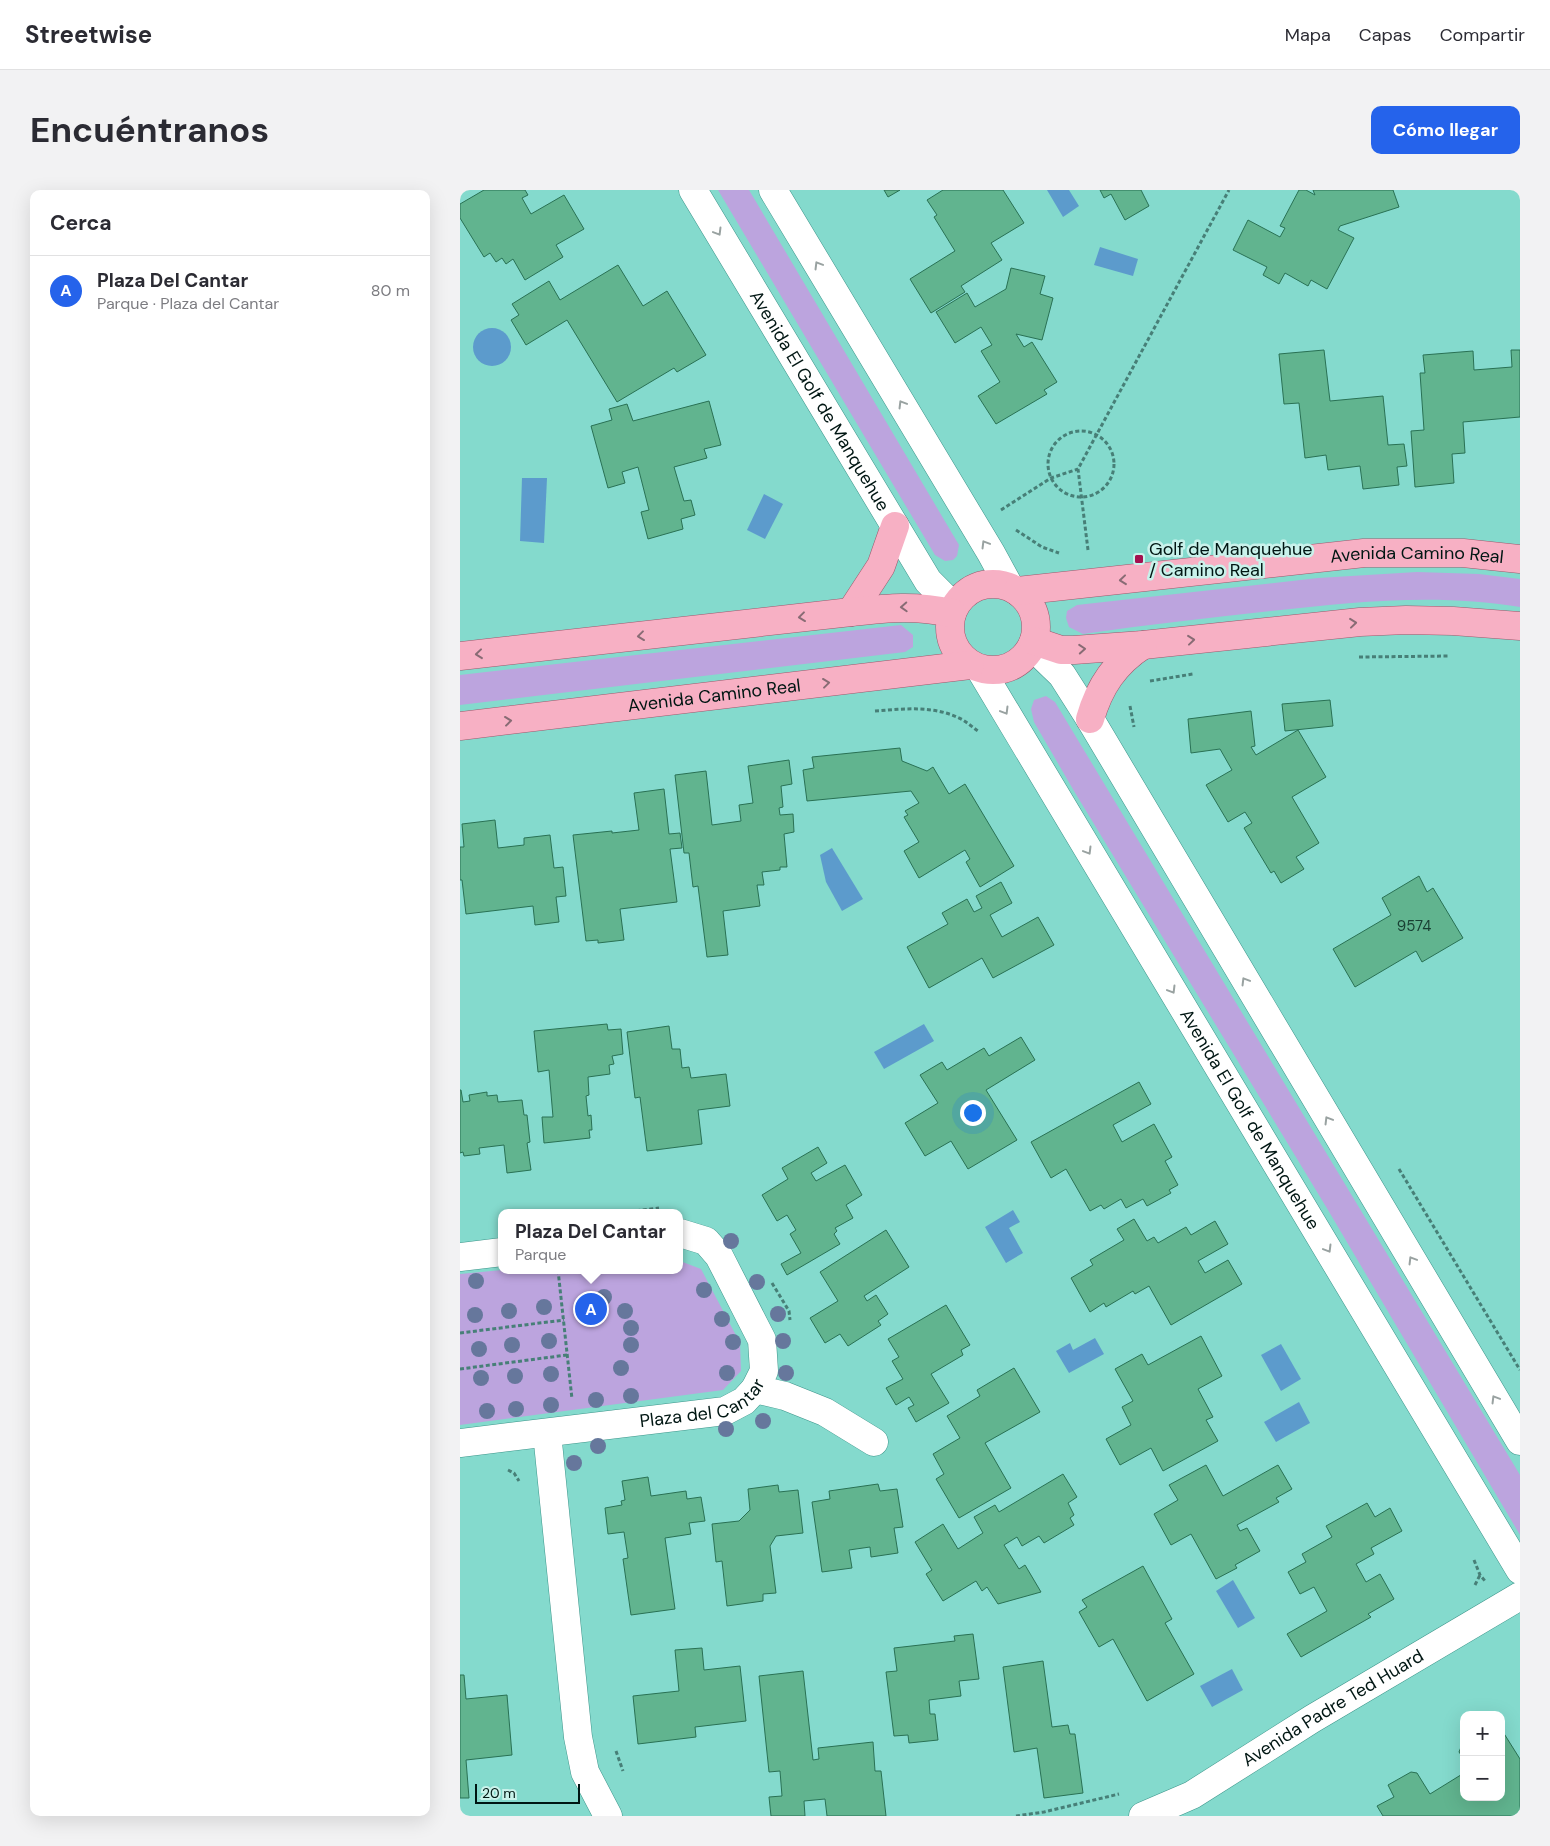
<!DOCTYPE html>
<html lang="es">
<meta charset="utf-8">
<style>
:root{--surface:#fff;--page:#f2f2f3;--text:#2b2b33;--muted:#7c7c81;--line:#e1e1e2;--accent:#2563eb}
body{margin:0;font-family:"DM Sans",sans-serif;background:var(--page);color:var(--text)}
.controls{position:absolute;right:15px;bottom:15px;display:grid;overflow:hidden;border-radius:10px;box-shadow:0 5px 20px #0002}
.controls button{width:45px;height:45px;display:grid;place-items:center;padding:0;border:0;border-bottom:1px solid var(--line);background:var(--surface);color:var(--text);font:25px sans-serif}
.scale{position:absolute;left:15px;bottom:12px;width:105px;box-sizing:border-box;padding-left:5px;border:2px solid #001613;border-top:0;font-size:14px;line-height:18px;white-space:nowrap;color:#001613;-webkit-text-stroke:4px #c9f2eb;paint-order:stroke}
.you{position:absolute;left:512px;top:922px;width:18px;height:18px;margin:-12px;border:4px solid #fff;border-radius:50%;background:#1a73e8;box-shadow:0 0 0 8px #1a73e833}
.badge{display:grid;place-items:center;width:32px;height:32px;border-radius:50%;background:var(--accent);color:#fff;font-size:16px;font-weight:700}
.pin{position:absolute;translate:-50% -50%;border:2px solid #fff;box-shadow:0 1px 5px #0006}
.popup{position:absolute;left:38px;top:1019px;width:185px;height:65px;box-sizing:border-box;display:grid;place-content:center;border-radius:10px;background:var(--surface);filter:drop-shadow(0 1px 4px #0005);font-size:16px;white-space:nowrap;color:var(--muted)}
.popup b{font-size:19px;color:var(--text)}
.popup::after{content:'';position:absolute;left:50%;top:100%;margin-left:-10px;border:10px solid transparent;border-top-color:var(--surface)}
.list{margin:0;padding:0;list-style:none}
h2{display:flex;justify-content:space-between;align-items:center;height:65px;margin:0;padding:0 20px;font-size:21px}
h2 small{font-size:16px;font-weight:400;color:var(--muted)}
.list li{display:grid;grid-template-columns:32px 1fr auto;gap:15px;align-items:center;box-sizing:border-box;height:70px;padding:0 20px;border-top:1px solid var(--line)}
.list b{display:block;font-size:19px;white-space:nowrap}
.list p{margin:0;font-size:16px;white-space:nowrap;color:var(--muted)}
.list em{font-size:16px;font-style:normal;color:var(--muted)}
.map{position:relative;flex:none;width:1060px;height:1626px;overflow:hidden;border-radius:10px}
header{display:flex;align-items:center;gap:30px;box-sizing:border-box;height:70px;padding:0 25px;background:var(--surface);border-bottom:1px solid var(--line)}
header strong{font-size:24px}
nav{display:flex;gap:28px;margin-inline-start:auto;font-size:18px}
.intro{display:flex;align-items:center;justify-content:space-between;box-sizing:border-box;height:120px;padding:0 30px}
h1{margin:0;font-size:35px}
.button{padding:12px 22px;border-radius:10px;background:var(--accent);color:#fff;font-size:18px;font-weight:700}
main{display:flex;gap:30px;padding:0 30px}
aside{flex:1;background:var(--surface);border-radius:10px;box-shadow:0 5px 20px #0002}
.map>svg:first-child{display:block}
</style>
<header>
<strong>Streetwise</strong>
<nav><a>Mapa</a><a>Capas</a><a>Compartir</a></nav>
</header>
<div class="intro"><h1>Encuéntranos</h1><a class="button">Cómo llegar</a></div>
<main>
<aside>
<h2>Cerca<small></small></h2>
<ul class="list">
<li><span class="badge">A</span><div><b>Plaza Del Cantar</b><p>Parque · Plaza del Cantar</p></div><em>80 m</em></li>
</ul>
</aside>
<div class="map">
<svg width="1060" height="1626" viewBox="0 0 1060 1626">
<rect width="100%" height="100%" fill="#84dacd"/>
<g fill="#bca4de">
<polygon points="258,0 289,0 499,355 497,366 493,370 485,371 475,365"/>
<path d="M957 382 1019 384 1060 389V417C977 403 893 412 811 421 748 428 685 435 623 444L609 437 606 428 607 421 617 415 858 388Z"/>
<polygon points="441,435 453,445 453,457 445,462 0,515 0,485"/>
<polygon points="586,506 595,512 1060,1285 1060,1345 868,1020 614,601 574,532 571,519 574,510"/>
<polygon points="220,1071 241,1079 280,1153 281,1181 263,1200 0,1235 0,1084 42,1080 220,1080"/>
</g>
<g fill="#5c9bcc">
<polygon points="587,0 609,0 619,16 603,27"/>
<polygon points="640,57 678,69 673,86 634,75"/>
<circle cx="32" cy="157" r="19"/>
<polygon points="62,288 87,288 84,353 60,351"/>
<polygon points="304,304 323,314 305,349 287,340"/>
<polygon points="372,658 403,709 382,721 366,692 360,665"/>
<polygon points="464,834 474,851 424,879 414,862"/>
<polygon points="553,1020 560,1032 549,1038 563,1063 546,1073 525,1037"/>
<polygon points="635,1148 644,1164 609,1183 596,1161 610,1153 613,1160"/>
<polygon points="821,1154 841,1189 821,1201 801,1165"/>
<polygon points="839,1212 850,1233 816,1252 804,1232"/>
<polygon points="773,1390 795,1428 778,1438 756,1401"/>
<polygon points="772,1479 783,1500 752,1517 740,1496"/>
</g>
<g fill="#61b48f" stroke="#297154">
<polygon points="24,0 65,0 68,5 62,8 71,24 104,5 124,39 96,55 103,67 65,90 53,69 46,74 42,68 36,72 30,63 24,67 0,28 0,14"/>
<polygon points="424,0 440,0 428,7"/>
<polygon points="483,0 543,0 564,33 531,53 542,70 501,96 505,102 471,123 450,89 495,61 474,27 477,25 467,10"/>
<polygon points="640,0 681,0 689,16 665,30 651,4 644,8"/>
<polygon points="839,0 846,0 855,5 853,0 933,0 939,17 880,36 878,40 894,48 867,99 851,90 848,96 825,83 819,94 803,85 807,77 773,60 788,30 820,47 825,38 820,36"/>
<polygon points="158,75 183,116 207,101 246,165 217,182 214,178 157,212 107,130 66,155 51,130 59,125 52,114 89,91 100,110"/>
<polygon points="551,78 585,86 580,104 593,108 582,150 556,144 564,157 572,152 597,192 584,200 587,204 536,234 518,206 540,192 521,161 532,155 521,137 495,153 476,122 507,103 515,117 546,99"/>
<polygon points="864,160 870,211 923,206 928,255 944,254 947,276 937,277 939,295 903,299 900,276 868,280 866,265 845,268 839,213 824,214 819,164"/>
<polygon points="1051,160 1060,160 1060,227 1003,232 1005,263 992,264 994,293 955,297 951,241 964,240 960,183 965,183 963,165 1013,161 1014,180 1052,177"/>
<polygon points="249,211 261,255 244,259 247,268 214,277 224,311 231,310 235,325 221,329 223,339 188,349 181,322 189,320 178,277 162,282 165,293 148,298 131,236 152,230 149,219 167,214 173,231"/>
<polygon points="870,510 873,536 825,541 822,514"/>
<polygon points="791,521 795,556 791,557 796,565 838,540 866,587 832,607 859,653 836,667 844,679 821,693 814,681 811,683 784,638 792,633 785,622 768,632 746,595 772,580 760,559 731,563 728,529"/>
<polygon points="440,558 442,571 467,581 473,577 489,604 505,594 554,676 520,697 506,672 510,669 505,660 459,688 444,661 459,652 444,627 448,625 445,621 459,613 451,601 347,611 343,580 354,578 352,567"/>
<polygon points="329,570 332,594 321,596 323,617 319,618 320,625 333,624 334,642 324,644 327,677 320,677 320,680 302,682 304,695 297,695 300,716 263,721 268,765 247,767 238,696 233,697 229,663 224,663 215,585 246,581 252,635 281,631 279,615 293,613 288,576"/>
<polygon points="204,599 209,644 220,643 222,658 210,659 217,712 160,719 164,750 138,753 138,750 126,751 113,645 152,641 152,643 179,640 174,603"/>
<polygon points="35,630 38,658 64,655 64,648 90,645 94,678 103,677 106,706 96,707 99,732 75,735 73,716 6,724 2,690 0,690 0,657 4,657 2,634"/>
<polygon points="959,686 967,702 973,698 1003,748 962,772 956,761 895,797 873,759 931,725 922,708"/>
<polygon points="541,692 552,713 530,725 542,747 578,727 594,755 533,788 522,768 469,798 447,757 488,734 482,723 507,709 514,722 522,718 516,706"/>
<polygon points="147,834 148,840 161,839 163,864 152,866 154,874 149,875 150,884 128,887 129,905 126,906 128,926 131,925 132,940 129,940 130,948 84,953 82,927 93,927 89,880 78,882 74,841"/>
<polygon points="209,836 212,859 220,859 222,878 229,877 231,888 266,884 270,916 238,920 242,954 187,961 180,907 175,908 167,842"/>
<polygon points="561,847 575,870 526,900 557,950 508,979 491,951 465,966 445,933 478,913 460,885 482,872 487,880 524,858 529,866"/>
<polygon points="679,892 691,914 653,935 662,952 694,934 712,967 705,971 718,995 709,1000 711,1003 687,1016 683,1009 666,1018 661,1009 644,1019 641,1015 630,1021 606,979 591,988 571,952"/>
<polygon points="0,900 1,900 3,912 10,911 9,905 27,902 27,906 37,905 38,912 62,910 64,925 67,925 70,952 67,953 71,980 47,983 44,955 19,958 20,964 4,966 3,962 0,963"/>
<polygon points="358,957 367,973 351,983 356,991 385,975 402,1005 386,1015 393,1028 375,1038 377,1041 374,1044 380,1054 327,1085 321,1074 341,1063 330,1044 336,1040 327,1025 317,1031 302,1005 328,989 322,978"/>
<polygon points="674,1029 687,1051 694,1047 698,1053 726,1037 731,1045 755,1031 768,1054 738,1071 745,1083 768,1070 782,1094 711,1135 689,1096 675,1104 673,1101 646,1117 644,1113 630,1122 611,1088 633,1075 630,1070 664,1050 657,1039"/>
<polygon points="426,1040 449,1077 404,1106 407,1111 416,1105 428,1124 418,1131 421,1135 388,1156 380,1144 365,1153 350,1128 378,1111 360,1082"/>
<polygon points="486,1115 510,1155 501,1160 503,1165 471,1184 489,1213 456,1232 448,1218 454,1215 449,1207 436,1215 426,1198 443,1189 432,1171 439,1167 428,1149"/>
<polygon points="741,1146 762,1186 738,1199 753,1227 746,1230 758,1251 703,1281 691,1258 660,1275 646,1249 671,1235 662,1217 673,1211 655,1179 682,1164 688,1175"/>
<polygon points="554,1178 580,1222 525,1253 551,1298 499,1328 476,1289 484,1284 473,1264 500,1248 487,1226 520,1206 517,1200"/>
<polygon points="746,1275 763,1306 818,1275 832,1299 816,1308 819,1312 777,1335 780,1341 787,1338 800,1361 775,1375 777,1378 756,1389 731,1344 711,1355 694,1324 718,1310 709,1295"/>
<polygon points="603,1284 617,1307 608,1313 614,1325 610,1328 614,1335 584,1353 579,1346 562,1356 557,1347 544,1355 559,1379 565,1375 581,1402 538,1414 527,1397 522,1401 516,1391 483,1411 466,1384 472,1380 455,1352 483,1334 498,1359 523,1343 514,1327 535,1315 539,1322"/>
<polygon points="188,1287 191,1306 226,1301 227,1309 241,1307 245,1331 229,1333 231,1344 205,1348 215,1419 171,1425 163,1369 168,1368 164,1342 148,1344 145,1318 162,1315 161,1311 165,1310 162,1291"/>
<polygon points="418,1294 420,1301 437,1299 443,1337 434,1338 438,1363 411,1367 410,1357 389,1360 392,1378 362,1382 352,1312 370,1309 369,1301"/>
<polygon points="318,1295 319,1302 338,1300 343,1343 316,1346 310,1356 316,1403 303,1404 303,1411 267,1416 262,1371 256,1372 252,1334 279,1331 290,1320 288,1299"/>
<polygon points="907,1313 915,1327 930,1318 942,1341 911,1358 914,1364 896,1374 906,1392 920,1384 934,1409 908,1424 911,1427 841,1467 827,1444 867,1421 854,1397 840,1404 828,1382 846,1372 842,1364 872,1347 866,1336"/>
<polygon points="683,1376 712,1429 705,1433 734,1484 687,1511 653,1449 639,1457 619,1422 627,1417 622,1410"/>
<polygon points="513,1444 519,1489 499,1491 501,1506 469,1510 470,1524 475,1524 478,1550 449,1553 448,1545 434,1546 426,1482 437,1481 434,1458 495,1451 494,1446"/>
<polygon points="242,1458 244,1480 280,1476 286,1531 235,1537 236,1547 178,1554 173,1506 219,1501 215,1460"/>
<polygon points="583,1471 592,1537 608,1535 610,1544 615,1544 623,1603 584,1608 577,1558 554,1562 543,1477"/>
<polygon points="343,1481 353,1570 359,1569 358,1558 413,1552 415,1581 421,1581 426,1626 367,1626 365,1609 344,1611 345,1626 311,1626 309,1607 322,1606 320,1581 309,1582 299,1486"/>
<polygon points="0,1485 4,1485 6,1509 47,1505 52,1565 6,1570 9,1608 0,1608"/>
<polygon points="1043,1542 1060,1569 1060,1626 923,1626 917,1616 934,1607 928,1595 951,1582 957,1583 970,1604 1004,1583 1004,1607 1041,1607 1041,1543"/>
<polygon points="1003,1552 1004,1552 1004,1569 999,1562"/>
</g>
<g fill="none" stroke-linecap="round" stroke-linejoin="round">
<defs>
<g id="minor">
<path id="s1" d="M233 0 468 391 494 417"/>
<polyline points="313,0 531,363 549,396"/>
<polyline points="572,456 602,485 630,529 1060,1251"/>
<path id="s2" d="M520 479 1060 1380"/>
<polyline points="0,1067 42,1062"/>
<polyline points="295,1199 325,1206 365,1222 414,1252"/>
<polyline points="87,1243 118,1547 125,1582 148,1626"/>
<path id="s3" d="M0 1253 265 1221 284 1211 295 1199 304 1181 302 1150 259 1066 246 1051 220 1043"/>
<path id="s4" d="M683 1626 732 1605 852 1529 1060 1406"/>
</g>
<g id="major">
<circle cx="533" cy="437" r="43"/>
<path id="s5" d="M557 401 904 363H1003L1060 369"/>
<polyline points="391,422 421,376 435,336"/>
<polyline points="574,451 601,460 614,460 683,455 900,432 946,430 993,431 1060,436"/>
<path d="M0 466 391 422C428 418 454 415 492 423"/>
<path d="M630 529C639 497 655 473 683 455"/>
<path id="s6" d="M0 536 510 475"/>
</g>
</defs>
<use href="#minor" stroke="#3c958a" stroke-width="29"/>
<use href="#major" stroke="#9d586c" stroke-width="29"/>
<g stroke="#477f77" stroke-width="3" stroke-dasharray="4 2.5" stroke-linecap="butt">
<circle cx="621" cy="274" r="33"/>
<polyline points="541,320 591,288 618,279"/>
<polyline points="556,340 582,357 599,363"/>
<polyline points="628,360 618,279 769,0"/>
<polyline points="899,467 990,466"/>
<polyline points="690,491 733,484"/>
<polyline points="670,516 674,537"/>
<path d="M415 521C443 519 472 515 499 528 506 531 512 537 518 541"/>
<polyline points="939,979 1060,1180"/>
<polyline points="157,1023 199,1018"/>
<polyline points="98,1080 112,1209"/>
<polyline points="312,1093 329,1121 330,1130"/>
<polyline points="0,1143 104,1130"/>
<polyline points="0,1179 107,1165"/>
<polyline points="48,1280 54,1283 59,1291"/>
<polyline points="1014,1370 1020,1385 1025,1391"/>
<polyline points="1015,1395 1020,1385"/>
<polyline points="156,1561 163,1581"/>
<polyline points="556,1626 584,1622 659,1604"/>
</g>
<use href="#minor" stroke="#fff" stroke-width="28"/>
<use href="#major" stroke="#f7b0c4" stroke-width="28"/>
</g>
<g fill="#66779c">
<circle cx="271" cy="1051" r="8"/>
<circle cx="16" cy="1091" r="8"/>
<circle cx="297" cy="1092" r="8"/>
<circle cx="244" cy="1100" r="8"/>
<circle cx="144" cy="1107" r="8"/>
<circle cx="84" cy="1117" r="8"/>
<circle cx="49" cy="1121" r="8"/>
<circle cx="165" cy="1121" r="8"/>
<circle cx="318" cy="1124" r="8"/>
<circle cx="15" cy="1125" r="8"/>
<circle cx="262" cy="1129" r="8"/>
<circle cx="171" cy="1138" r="8"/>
<circle cx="89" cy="1151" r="8"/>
<circle cx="323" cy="1151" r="8"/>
<circle cx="273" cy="1152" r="8"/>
<circle cx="52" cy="1155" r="8"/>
<circle cx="171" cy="1155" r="8"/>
<circle cx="19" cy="1159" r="8"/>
<circle cx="161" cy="1178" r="8"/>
<circle cx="267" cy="1183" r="8"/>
<circle cx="326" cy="1183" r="8"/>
<circle cx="91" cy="1184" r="8"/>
<circle cx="55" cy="1186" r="8"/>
<circle cx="21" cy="1188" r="8"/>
<circle cx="171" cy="1206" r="8"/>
<circle cx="136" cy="1210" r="8"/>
<circle cx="91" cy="1215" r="8"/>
<circle cx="56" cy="1219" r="8"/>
<circle cx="27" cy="1221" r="8"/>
<circle cx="303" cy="1231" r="8"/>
<circle cx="266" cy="1239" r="8"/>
<circle cx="138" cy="1256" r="8"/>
<circle cx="114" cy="1273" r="8"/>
</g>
<defs><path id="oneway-chevron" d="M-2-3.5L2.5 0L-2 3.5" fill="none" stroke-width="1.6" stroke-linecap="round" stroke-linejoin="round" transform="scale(1.25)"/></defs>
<g stroke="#99a2a1">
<use href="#oneway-chevron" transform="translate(258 42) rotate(59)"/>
<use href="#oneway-chevron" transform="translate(358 75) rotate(-121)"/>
<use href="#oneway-chevron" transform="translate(442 214) rotate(-121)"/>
<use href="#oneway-chevron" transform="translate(525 354) rotate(-121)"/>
<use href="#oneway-chevron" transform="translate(545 521) rotate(59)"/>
<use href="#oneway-chevron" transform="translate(628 661) rotate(59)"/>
<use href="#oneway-chevron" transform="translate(785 791) rotate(-121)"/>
<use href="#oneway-chevron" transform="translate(712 800) rotate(59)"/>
<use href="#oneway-chevron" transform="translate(868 930) rotate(-121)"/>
<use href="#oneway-chevron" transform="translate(868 1059) rotate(59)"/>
<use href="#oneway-chevron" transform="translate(952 1070) rotate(-121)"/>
<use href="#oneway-chevron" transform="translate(1035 1209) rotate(-121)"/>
</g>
<g stroke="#886b74">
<use href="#oneway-chevron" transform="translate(663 390) rotate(174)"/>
<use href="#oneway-chevron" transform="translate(444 417) rotate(177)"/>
<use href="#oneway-chevron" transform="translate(342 427) rotate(173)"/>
<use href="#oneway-chevron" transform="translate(893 433) rotate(-6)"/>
<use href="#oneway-chevron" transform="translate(181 446) rotate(173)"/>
<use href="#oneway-chevron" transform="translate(731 450) rotate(-6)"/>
<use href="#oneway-chevron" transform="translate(622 459) rotate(-4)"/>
<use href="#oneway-chevron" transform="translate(19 464) rotate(174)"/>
<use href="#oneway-chevron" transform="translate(366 493) rotate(-7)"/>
<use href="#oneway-chevron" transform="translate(48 531) rotate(-7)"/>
</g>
<rect fill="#a41050" stroke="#c9f2eb" stroke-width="2" x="674" y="364" width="10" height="10" rx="2.5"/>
<g text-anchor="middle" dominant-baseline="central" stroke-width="5" stroke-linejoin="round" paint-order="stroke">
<g font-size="15" fill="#183e32">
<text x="954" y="736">9574</text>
</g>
<g font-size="18" fill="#001613" stroke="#c9f2eb">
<text stroke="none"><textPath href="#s1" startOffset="246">Avenida El Golf de Manquehue</textPath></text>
<text stroke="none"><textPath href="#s5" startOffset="402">Avenida Camino Real</textPath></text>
<text stroke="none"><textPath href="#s6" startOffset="256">Avenida Camino Real</textPath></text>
<text stroke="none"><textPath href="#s2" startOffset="525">Avenida El Golf de Manquehue</textPath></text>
<text stroke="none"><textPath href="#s3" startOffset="248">Plaza del Cantar</textPath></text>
<text stroke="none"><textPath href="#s4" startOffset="219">Avenida Padre Ted Huard</textPath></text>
</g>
<g font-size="18" fill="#001613" stroke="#c9f2eb" text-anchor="start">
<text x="689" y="359">Golf de Manquehue<tspan x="689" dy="21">/ Camino Real</tspan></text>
</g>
</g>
</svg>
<div class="controls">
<button>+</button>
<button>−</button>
</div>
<div class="scale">20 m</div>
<div class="you"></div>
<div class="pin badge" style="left:131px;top:1119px">A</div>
<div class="popup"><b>Plaza Del Cantar</b>Parque</div>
</div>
</main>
